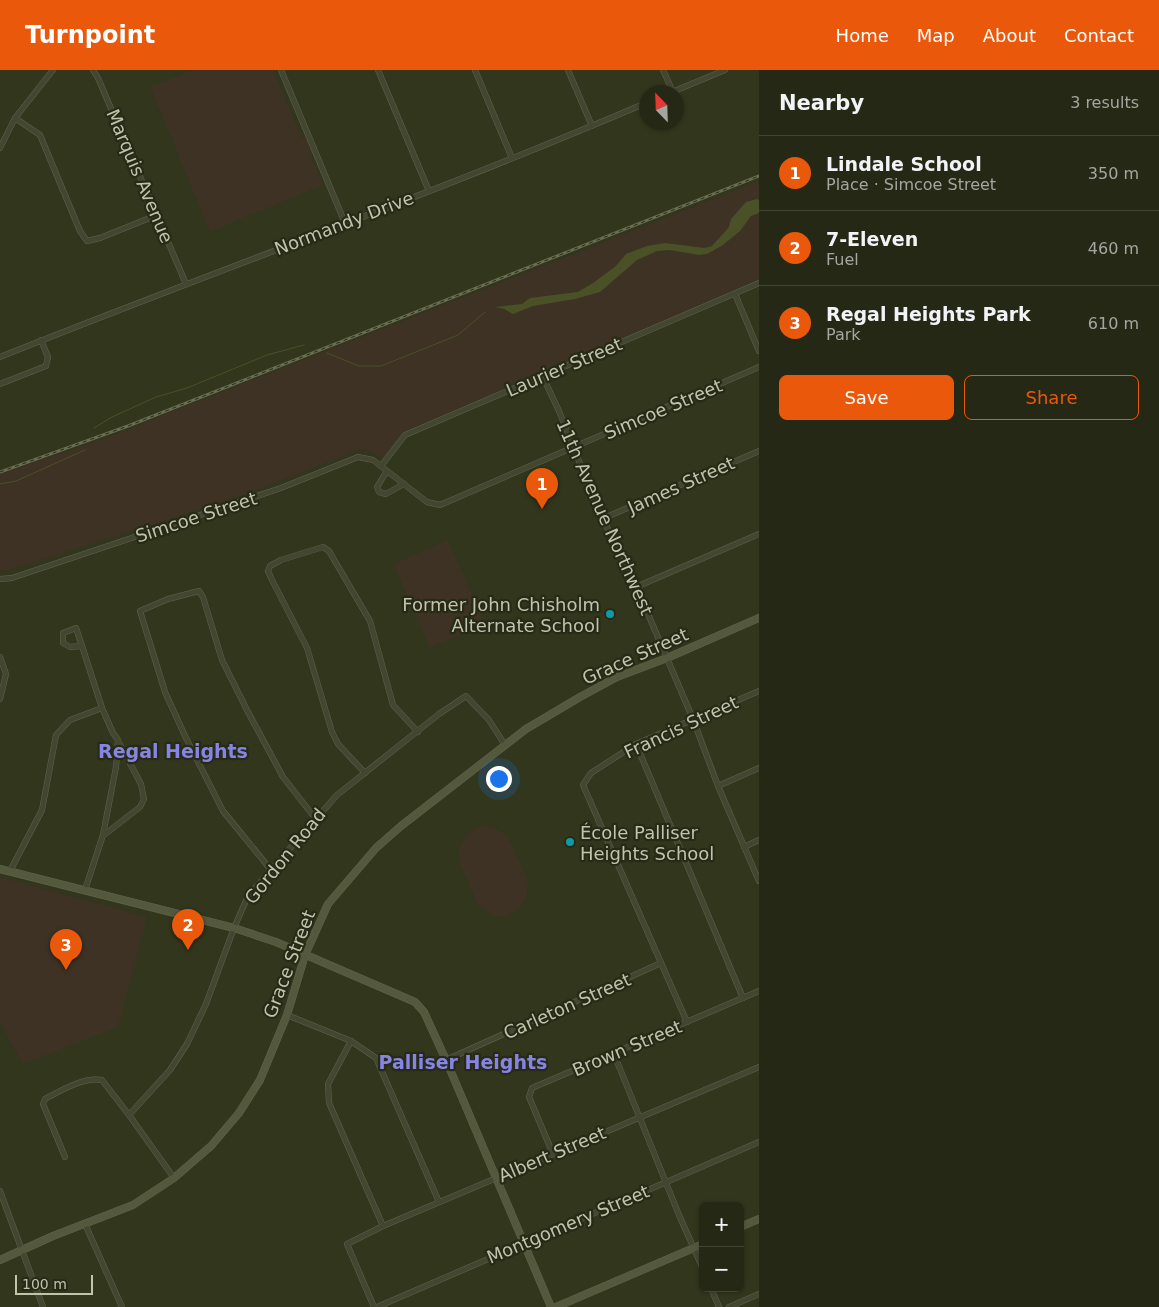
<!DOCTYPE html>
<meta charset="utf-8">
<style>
:root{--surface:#262816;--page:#2e301f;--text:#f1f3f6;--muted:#a4a6a1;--line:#424435;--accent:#ea580c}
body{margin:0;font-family:"DejaVu Sans",sans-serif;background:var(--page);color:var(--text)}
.controls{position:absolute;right:15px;bottom:15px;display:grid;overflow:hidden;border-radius:8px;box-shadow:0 1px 4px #0004}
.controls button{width:45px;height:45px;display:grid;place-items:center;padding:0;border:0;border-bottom:1px solid var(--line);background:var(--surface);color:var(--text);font:25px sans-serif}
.compass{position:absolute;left:639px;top:15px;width:45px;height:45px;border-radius:50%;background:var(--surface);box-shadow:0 1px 4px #0004;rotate:337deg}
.scale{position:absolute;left:15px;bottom:12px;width:78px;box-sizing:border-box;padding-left:5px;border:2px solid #bfc4aa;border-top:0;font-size:14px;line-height:18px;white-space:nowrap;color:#bfc4aa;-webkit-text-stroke:4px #272a17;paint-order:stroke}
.you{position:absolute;left:498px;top:708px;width:18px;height:18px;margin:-12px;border:4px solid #fff;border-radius:50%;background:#1a73e8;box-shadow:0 0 0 8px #1a73e833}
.badge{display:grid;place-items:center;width:32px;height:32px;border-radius:50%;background:var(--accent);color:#fff;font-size:16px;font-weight:700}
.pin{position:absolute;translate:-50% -41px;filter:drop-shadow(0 1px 2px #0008)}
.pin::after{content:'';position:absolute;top:26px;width:18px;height:15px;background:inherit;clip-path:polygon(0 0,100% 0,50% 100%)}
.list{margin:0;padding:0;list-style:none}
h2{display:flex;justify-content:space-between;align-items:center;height:65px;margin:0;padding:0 20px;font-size:21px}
h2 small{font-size:16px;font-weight:400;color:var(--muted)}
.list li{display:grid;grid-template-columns:32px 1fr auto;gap:15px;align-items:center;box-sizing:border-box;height:75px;padding:0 20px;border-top:1px solid var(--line)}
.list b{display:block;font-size:19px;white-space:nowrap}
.list p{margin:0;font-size:16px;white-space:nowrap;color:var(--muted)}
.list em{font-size:16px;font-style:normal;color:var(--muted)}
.actions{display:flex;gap:10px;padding:15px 20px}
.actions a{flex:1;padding:11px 0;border:1px solid var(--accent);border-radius:8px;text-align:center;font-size:18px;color:var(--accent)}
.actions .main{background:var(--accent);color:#fff}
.map{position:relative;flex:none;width:759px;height:1237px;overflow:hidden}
header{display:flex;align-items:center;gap:30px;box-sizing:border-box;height:70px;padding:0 25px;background:var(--accent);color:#fff}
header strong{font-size:24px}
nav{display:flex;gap:28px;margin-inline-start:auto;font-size:18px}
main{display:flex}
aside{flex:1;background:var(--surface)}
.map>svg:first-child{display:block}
</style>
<header>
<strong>Turnpoint</strong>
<nav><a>Home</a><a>Map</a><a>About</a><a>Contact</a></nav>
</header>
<main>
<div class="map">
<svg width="759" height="1237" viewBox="0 0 759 1237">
<rect width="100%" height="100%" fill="#32361d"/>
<g fill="#3d3224">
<polygon points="192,0 273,0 302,68 307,66 314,81 309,83 323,115 210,162 150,17"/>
<path d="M759 111V211L426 352 405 362 385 386C377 389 375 382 368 380 365 379 363 379 360 379 246 428 126 463 8 500L0 501V404L103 369Z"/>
<polygon points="448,470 485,554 430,578 393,494"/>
<polygon points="481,756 495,758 507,765 528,810 527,826 521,837 506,846 494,846 478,836 459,791 459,778 467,764"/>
<polygon points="0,807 147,847 118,957 23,994 0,953"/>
</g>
<polygon fill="#4a5126" points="757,129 759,130 759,143 751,146 740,161 723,175 707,184 699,185 670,180 657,181 637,190 600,222 575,229 533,236 513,244 504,239 495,237 522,234 530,228 578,222 593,213 616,196 626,184 647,176 665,173 705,178 712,176 729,157 731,149 746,132"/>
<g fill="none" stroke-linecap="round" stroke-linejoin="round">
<g stroke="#4a5126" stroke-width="1">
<polyline points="327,283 359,296 381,296 458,265 485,242"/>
<polyline points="94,358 112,347 156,327 187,318 267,285 304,275"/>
<polyline points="0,414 16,411 85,380"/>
</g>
<defs>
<g id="street">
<polyline points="93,0 98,8 186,214"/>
<polyline points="281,0 345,153"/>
<polyline points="378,0 429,121"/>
<polyline points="475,0 512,88"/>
<polyline points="568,0 592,56"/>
<polyline points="663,0 673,22"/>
<polyline points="672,22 725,0"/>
<polyline points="15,48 40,65 80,161 87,171 100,168 157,145"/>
<polyline points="0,78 15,48 53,0"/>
<polyline points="735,224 759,281"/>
<path d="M0 287C215 201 433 124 646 33"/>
<polyline points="542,305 559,341 602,449 621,481 693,649 718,716 759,811"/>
<polyline points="0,314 46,296 48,287 41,270"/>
<polyline points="381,396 405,365 759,213"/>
<polyline points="387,401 377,417 379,422 386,424 404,414"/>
<polyline points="602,449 759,381"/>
<polyline points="0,509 12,508 281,418 358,387 373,390 427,432 440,435 759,297"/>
<polyline points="636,517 759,464"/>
<polyline points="82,576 76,558 63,563 63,573 70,577 82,576 102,638"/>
<polyline points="0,587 6,604 0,629"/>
<polyline points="636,674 743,928"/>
<polyline points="365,703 338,674 332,662 307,578 271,508 268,501 270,496 281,490 323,477 329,481 370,551 393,635 418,662"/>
<polyline points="718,716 759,698"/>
<polyline points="104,765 140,737 144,729 141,714 118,671"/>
<polyline points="744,777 759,770"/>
<polyline points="271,800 223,741 186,668 165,622 140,541 168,529 199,521 203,527 222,590 248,642 283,707 315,748"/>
<polyline points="10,801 42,740 56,665 70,650 102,638 113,663 118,670 116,697 103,765 85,820"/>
<polyline points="287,945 351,971 376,988 439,1132"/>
<polyline points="687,952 583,715 591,703 636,674 759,621"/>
<polyline points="351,971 328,1014 329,1033 383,1156"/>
<polyline points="614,984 679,1145 703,1199"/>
<polyline points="446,990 661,893"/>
<polyline points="129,1045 170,1000 187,974 206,934 234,858 248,826 337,725 439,644 466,626 489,650 505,675"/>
<polyline points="553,1084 529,1027 532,1018 759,921"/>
<path d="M65 1087 43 1034 45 1029C62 1020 83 1007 102 1010L129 1045 174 1108"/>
<polyline points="0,1121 43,1237"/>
<polyline points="85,1154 122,1237"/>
<polyline points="711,1218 719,1237"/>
<polyline points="374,1237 347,1174 383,1156 759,997"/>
<polyline points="377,1237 759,1072"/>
<polyline points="729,1237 759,1224"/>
</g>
<g id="secondary">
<polyline points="0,799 234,858 276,872 415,932 424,942 446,990 551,1237"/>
<polyline points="740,1157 759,1149"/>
<polyline points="0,1190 53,1166 133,1135 174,1108 211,1076 239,1043 260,1010 287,945 305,885 328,834 376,778 401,756 526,659 580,627 617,607 667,588 759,548"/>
<polyline points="556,1237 703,1174"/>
</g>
</defs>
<use href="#street" stroke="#60644e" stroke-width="6"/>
<use href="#secondary" stroke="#60644e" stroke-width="8"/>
<use href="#street" stroke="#434631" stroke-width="5"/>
<use href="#secondary" stroke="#54593e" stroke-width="7"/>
<defs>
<polyline id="rail" points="0,402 128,356 759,106"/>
</defs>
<use href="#rail" stroke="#696e52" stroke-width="3"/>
<use href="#rail" stroke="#272a17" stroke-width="1" stroke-dasharray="4" stroke-linecap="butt"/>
</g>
<g fill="#0f9aa8" stroke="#272a17" stroke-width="2">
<circle cx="610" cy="544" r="5"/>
<circle cx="570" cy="772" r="5"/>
</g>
<g text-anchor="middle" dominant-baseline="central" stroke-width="4.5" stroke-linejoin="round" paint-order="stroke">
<g font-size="18" fill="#bfc4aa" stroke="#272a17">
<text transform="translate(140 106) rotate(67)">Marquis Avenue</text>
<text transform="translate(344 153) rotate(-21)">Normandy Drive</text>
<text transform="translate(564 297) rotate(-23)">Laurier Street</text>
<text transform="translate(663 339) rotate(-23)">Simcoe Street</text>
<text transform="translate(681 415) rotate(-24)">James Street</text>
<text transform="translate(196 447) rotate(-18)">Simcoe Street</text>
<text transform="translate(605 447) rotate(66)">11th Avenue Northwest</text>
<text transform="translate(635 586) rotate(-24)">Grace Street</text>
<text transform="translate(681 657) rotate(-25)">Francis Street</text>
<text transform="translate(285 786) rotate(-51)">Gordon Road</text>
<text transform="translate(289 894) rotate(-69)">Grace Street</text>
<text transform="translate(567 936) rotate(-24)">Carleton Street</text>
<text transform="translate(627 978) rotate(-23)">Brown Street</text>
<text transform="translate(552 1084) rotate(-23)">Albert Street</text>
<text transform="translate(568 1154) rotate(-23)">Montgomery Street</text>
</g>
<g font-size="18" fill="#bfc4aa" stroke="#272a17" text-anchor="end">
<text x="600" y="534">Former John Chisholm<tspan x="600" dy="21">Alternate School</tspan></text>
<text x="580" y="762" text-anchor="start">École Palliser<tspan x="580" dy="21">Heights School</tspan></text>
</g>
<g font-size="19" font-weight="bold" fill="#8685e4" stroke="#272a17">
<text x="173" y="681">Regal Heights</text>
<text x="463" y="992">Palliser Heights</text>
</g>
</g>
</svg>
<div class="controls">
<button>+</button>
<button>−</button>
</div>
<svg class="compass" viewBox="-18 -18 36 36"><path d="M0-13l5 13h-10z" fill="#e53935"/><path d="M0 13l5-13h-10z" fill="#a4a6a1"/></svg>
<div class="scale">100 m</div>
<div class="you"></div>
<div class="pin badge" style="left:542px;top:439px">1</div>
<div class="pin badge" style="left:188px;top:880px">2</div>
<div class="pin badge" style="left:66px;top:900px">3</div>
</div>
<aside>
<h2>Nearby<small>3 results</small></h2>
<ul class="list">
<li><span class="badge">1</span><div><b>Lindale School</b><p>Place · Simcoe Street</p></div><em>350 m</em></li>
<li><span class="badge">2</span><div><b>7-Eleven</b><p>Fuel</p></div><em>460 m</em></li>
<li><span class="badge">3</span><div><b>Regal Heights Park</b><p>Park</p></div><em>610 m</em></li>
</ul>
<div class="actions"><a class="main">Save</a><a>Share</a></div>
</aside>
</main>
